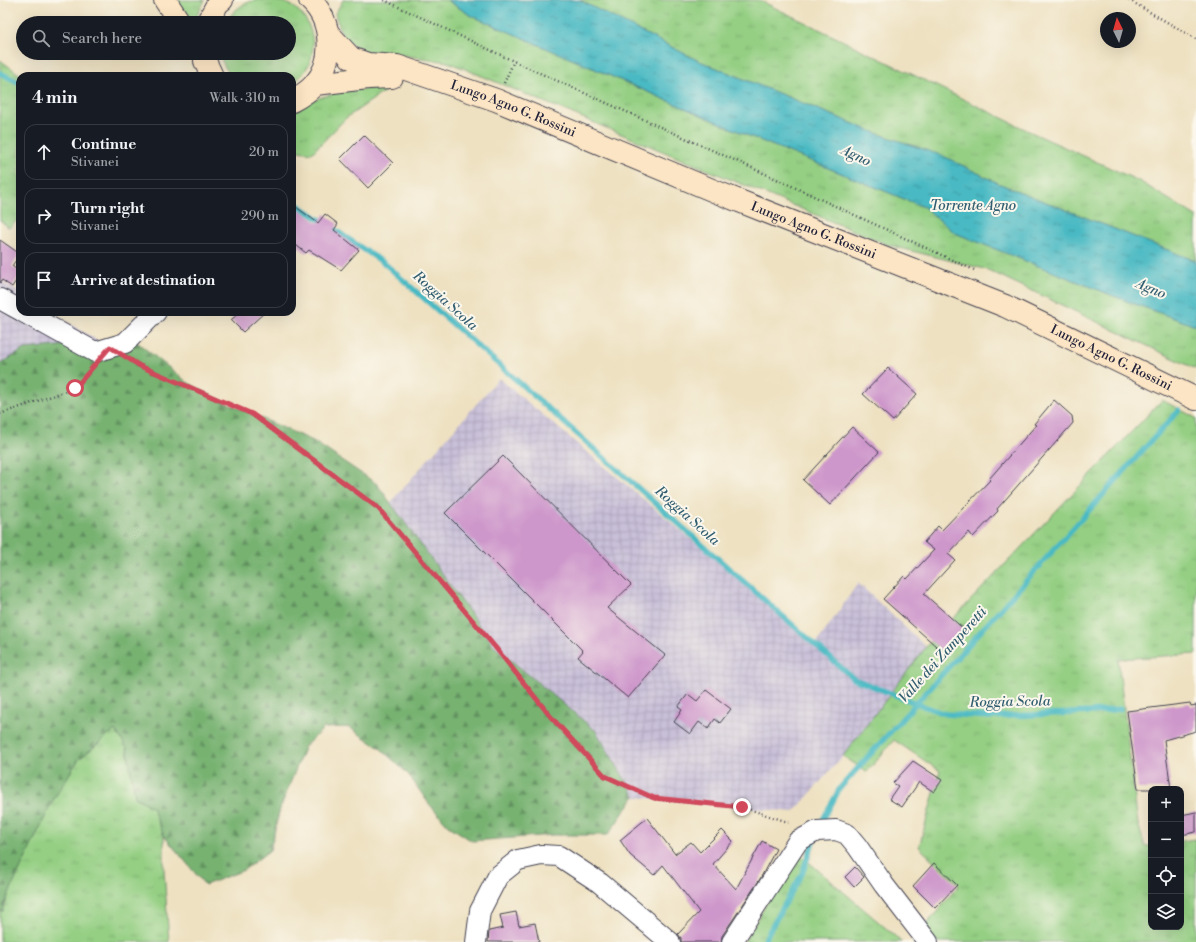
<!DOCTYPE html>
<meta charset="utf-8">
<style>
:root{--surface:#171b24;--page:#20242c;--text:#f1f3f6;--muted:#9ea1a6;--line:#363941}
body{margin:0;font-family:"Libre Bodoni",serif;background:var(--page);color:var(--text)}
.controls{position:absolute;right:12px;bottom:12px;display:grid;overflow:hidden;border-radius:8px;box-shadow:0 4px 16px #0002}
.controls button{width:36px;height:36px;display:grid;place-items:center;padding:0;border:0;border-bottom:1px solid var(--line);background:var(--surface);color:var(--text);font:20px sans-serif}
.compass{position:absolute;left:1100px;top:12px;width:36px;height:36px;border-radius:50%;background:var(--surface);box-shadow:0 4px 16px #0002;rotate:355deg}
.stop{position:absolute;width:12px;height:12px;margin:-9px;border:3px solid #d1495b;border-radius:50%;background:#fff}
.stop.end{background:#d1495b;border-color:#fff;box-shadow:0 1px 4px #0008}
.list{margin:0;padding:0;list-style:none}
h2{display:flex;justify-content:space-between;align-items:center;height:52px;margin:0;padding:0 16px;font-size:17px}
h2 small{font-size:13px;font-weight:400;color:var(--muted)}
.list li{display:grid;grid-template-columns:26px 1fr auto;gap:12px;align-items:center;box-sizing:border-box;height:56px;margin:0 8px 8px;padding:0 8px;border:1px solid var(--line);border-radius:12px}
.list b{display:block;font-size:15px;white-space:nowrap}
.list p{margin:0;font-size:13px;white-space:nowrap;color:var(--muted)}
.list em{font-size:13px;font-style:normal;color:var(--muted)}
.icon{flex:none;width:22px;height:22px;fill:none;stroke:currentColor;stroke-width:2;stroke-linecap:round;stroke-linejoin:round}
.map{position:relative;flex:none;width:1196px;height:942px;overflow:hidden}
.search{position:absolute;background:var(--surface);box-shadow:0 4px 16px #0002;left:16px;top:16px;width:280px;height:44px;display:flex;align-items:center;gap:10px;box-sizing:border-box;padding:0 14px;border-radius:22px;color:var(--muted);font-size:15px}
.panel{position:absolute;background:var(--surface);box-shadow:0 4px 16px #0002;left:16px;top:72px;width:280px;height:244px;border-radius:12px}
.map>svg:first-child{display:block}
</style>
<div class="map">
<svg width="1196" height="942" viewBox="0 0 1196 942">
<defs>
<pattern id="industrial-grid" width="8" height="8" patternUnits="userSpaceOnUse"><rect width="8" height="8" fill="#c8bfd8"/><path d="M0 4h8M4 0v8" fill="none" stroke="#aca4ba"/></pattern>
<pattern id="grass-tufts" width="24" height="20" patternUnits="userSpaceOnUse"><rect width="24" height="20" fill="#94cf83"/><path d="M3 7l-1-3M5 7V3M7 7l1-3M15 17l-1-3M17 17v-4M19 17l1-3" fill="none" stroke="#7fb172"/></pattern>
<pattern id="forest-firs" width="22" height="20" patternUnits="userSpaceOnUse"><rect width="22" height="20" fill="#77b271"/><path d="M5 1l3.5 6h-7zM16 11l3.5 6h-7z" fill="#61905e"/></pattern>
<pattern id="water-ripples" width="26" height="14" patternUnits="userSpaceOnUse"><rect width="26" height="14" fill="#4ab9c3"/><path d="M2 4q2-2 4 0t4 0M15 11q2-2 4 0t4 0" fill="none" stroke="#3d96a0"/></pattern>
</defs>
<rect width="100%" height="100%" fill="#fbf7ec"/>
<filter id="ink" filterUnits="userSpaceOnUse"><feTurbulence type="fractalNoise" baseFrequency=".025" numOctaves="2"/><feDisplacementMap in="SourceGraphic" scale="8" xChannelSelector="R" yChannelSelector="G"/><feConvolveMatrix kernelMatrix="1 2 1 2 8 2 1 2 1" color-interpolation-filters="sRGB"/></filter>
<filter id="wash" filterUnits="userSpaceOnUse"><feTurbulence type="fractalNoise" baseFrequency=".012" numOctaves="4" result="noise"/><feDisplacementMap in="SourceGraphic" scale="16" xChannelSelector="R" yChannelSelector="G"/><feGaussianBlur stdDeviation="0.9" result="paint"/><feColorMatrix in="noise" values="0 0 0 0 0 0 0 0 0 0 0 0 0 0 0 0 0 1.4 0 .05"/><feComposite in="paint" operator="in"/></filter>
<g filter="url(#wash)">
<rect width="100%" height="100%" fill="#eee1c1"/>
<g fill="url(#industrial-grid)">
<polygon points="0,281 20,293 20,312 51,312 100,342 26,349 0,364"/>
<polygon points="499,378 816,644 858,583 926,647 843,756 794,812 635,797 596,731 495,647 390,503"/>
</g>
<g fill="url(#grass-tufts)" stroke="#5b785f">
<polygon points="177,0 205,0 193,23 191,23"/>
<path d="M255 0C267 0 280 0 291 5 319 22 321 66 292 83V76H232C226 70 221 61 220 53H289V23H225C233 11 241 4 255 0Z"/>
<polygon points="343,0 447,0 470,15 747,135 924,207 955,233 1124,300 1196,326 1196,369 988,270 888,245 448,62 394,54 367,54 343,38 335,14"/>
<polygon points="579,0 759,0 1033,133 1139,181 1196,216 1196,261 1000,184 943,156 876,133 697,60"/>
<polygon points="0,60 22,76 20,76 20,218 9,228 0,220"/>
<path d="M391 87 346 118 312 153 298 151 292 146V114C319 90 357 90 391 87Z"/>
<polygon points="1162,400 1196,418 1196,654 1118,659 1138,824 1145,846 1151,846 1151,927 1181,927 1181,841 1196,839 1196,942 912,942 959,885 919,847 940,771 894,740 867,772 843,756 926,647"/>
<polygon points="115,730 127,748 135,797 152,807 164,836 164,870 169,942 0,942 0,912 3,911 9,893 52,802 78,760"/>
<polygon points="797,852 902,942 744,942"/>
</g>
<polygon fill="url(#forest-firs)" stroke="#4c6a56" points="133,339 187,382 218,399 313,441 377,484 495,647 596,731 635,796 608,835 553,835 472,841 449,826 429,804 408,774 381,749 349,727 324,728 305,746 280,809 270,850 244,870 205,885 164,836 152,807 135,797 127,748 115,730 78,760 52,802 9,893 3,911 0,912 0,364 25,349"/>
<polygon fill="url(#water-ripples)" stroke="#366e7f" points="447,0 579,0 697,60 876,133 943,156 1000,184 1196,261 1196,326 1124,300 955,233 924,207 747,135 470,15"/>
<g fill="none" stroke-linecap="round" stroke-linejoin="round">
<g stroke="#4ab9c3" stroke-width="5.5">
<polyline points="0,73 20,83"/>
<polyline points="292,201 384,263 854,679 931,709 946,714 990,717 1092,712 1120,709"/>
<polyline points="819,827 840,788 1179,410"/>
<polyline points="763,942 802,874 814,839"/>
</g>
</g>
<g id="blocks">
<g fill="#ce97cb">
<polygon points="364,135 393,163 368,188 340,159"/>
<polygon points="292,204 318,223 325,214 338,224 334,230 359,250 341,270 309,250 306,253 292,242"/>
<polygon points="0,240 20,254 12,266 20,272 20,275 12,287 2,280 0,283"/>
<polygon points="240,312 265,312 243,332 231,320"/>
<polygon points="888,368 917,394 893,421 863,394"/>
<polygon points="1054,400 1072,416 1073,423 997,509 998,511 973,537 969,532 948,554 955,560 924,594 966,631 945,654 883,599 904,576 907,579 934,550 924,542 938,526 942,530 990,480 989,479 1036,425 1034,424"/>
<polygon points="852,427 879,452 830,505 803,480"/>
<polygon points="503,456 631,585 607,608 665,655 628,698 578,657 583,651 445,513"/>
<polygon points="706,690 731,709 720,723 715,719 708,729 699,722 690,734 674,722 682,710 678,707 688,694 697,701"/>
<polygon points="1190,703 1191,706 1196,705 1196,731 1164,740 1171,789 1138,789 1127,711"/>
<polygon points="913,761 942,780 934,792 919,782 902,807 889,799 898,786 893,783"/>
<polygon points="1196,812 1196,832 1181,835 1181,815"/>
<polygon points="647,818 675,854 691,842 700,852 722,830 733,841 713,864 736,889 762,841 776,849 760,879 722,936 721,942 681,942 681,938 678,934 699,912 663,865 654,875 630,855 620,840"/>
<polygon points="934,863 957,885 935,908 913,886"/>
<polygon points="855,867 864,877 854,887 845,877"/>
<polygon points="516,912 519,926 535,923 539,942 488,942 489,931 503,928 500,915"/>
</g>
</g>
</g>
<g filter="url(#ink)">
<use href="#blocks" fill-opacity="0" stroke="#413f4f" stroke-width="1"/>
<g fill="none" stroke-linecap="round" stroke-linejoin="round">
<defs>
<g id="minor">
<polyline points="0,299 20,310"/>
<polyline points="23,312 95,352 125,343 156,312"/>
<polyline points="476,942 480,911 498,876 518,860 541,855 559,856 600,883 670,942"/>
<polyline points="732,942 798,841 817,831 836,830 847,834 857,846 884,885 928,942"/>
</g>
<g id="secondary">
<polyline points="165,0 180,23"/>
<polyline points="207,23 218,3 222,0"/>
<path id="s1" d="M328 33 351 58 368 64 397 66 496 100 719 193 1005 306 1196 399"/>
<polyline points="205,53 205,61 212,76"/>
<polyline points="315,84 368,78 392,77"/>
<path d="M292 101C301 96 308 92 314 85 335 62 333 21 310 0"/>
</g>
</defs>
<use href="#minor" stroke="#413f4f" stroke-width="22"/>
<use href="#secondary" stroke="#413f4f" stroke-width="24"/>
<g stroke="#413f4f" stroke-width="2.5" stroke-dasharray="1 3" stroke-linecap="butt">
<polyline points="384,0 524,66 770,176 974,270"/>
<polyline points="1129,0 1196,39"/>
<polyline points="504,83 514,61"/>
<polyline points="131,360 140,366 251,414 378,508 495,647 551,717 605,776 654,799 742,807 791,823"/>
<polyline points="0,414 75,388 91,370"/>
</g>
<use href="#minor" stroke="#fff" stroke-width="20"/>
<use href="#secondary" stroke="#fce5c4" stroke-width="22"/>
</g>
</g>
<g fill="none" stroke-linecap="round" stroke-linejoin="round" filter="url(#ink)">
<polyline stroke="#d1495b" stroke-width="5" points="75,388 110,347 140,366 252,414 378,508 495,647 551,717 605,776 654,798 742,807"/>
</g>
<g text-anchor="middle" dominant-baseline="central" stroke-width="4" stroke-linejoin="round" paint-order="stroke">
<g font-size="13" fill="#22223b" stroke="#fbf7ec">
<text stroke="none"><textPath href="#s1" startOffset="205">Lungo Agno G. Rossini</textPath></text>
<text stroke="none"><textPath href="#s1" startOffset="529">Lungo Agno G. Rossini</textPath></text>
<text stroke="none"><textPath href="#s1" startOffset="853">Lungo Agno G. Rossini</textPath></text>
</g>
<g font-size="14" font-style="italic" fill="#325e71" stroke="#fbf7ec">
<text transform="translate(856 156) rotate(25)">Agno</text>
<text x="973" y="206">Torrente Agno</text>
<text transform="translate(1151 289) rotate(23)">Agno</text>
<text transform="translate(445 301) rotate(42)">Roggia Scola</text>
<text transform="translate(687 516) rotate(42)">Roggia Scola</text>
<text transform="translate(943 655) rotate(-48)">Valle dei Zamperetti</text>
<text transform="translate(1010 702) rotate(-1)">Roggia Scola</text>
</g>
</g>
</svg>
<div class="controls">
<button>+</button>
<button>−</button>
<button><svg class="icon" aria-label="locate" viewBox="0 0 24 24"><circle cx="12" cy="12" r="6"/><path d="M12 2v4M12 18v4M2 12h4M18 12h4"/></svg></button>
<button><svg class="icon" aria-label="layers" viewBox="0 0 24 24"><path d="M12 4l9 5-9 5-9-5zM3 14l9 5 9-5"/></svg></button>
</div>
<svg class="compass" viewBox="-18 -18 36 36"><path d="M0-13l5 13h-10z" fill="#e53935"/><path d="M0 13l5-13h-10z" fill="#9ea1a6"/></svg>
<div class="stop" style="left:75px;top:388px"></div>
<div class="stop end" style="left:742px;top:807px"></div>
<div class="search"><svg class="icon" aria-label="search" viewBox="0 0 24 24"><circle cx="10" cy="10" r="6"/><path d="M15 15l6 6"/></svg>Search here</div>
<section class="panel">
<h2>4 min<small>Walk · 310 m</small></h2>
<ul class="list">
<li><svg class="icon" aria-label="ahead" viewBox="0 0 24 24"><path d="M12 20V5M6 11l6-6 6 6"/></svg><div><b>Continue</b><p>Stivanei</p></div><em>20 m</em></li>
<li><svg class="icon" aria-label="right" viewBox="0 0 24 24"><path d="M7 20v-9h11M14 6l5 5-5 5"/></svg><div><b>Turn right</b><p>Stivanei</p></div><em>290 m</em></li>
<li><svg class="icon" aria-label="arrive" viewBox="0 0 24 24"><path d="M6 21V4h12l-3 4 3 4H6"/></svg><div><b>Arrive at destination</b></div></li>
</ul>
</section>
</div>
